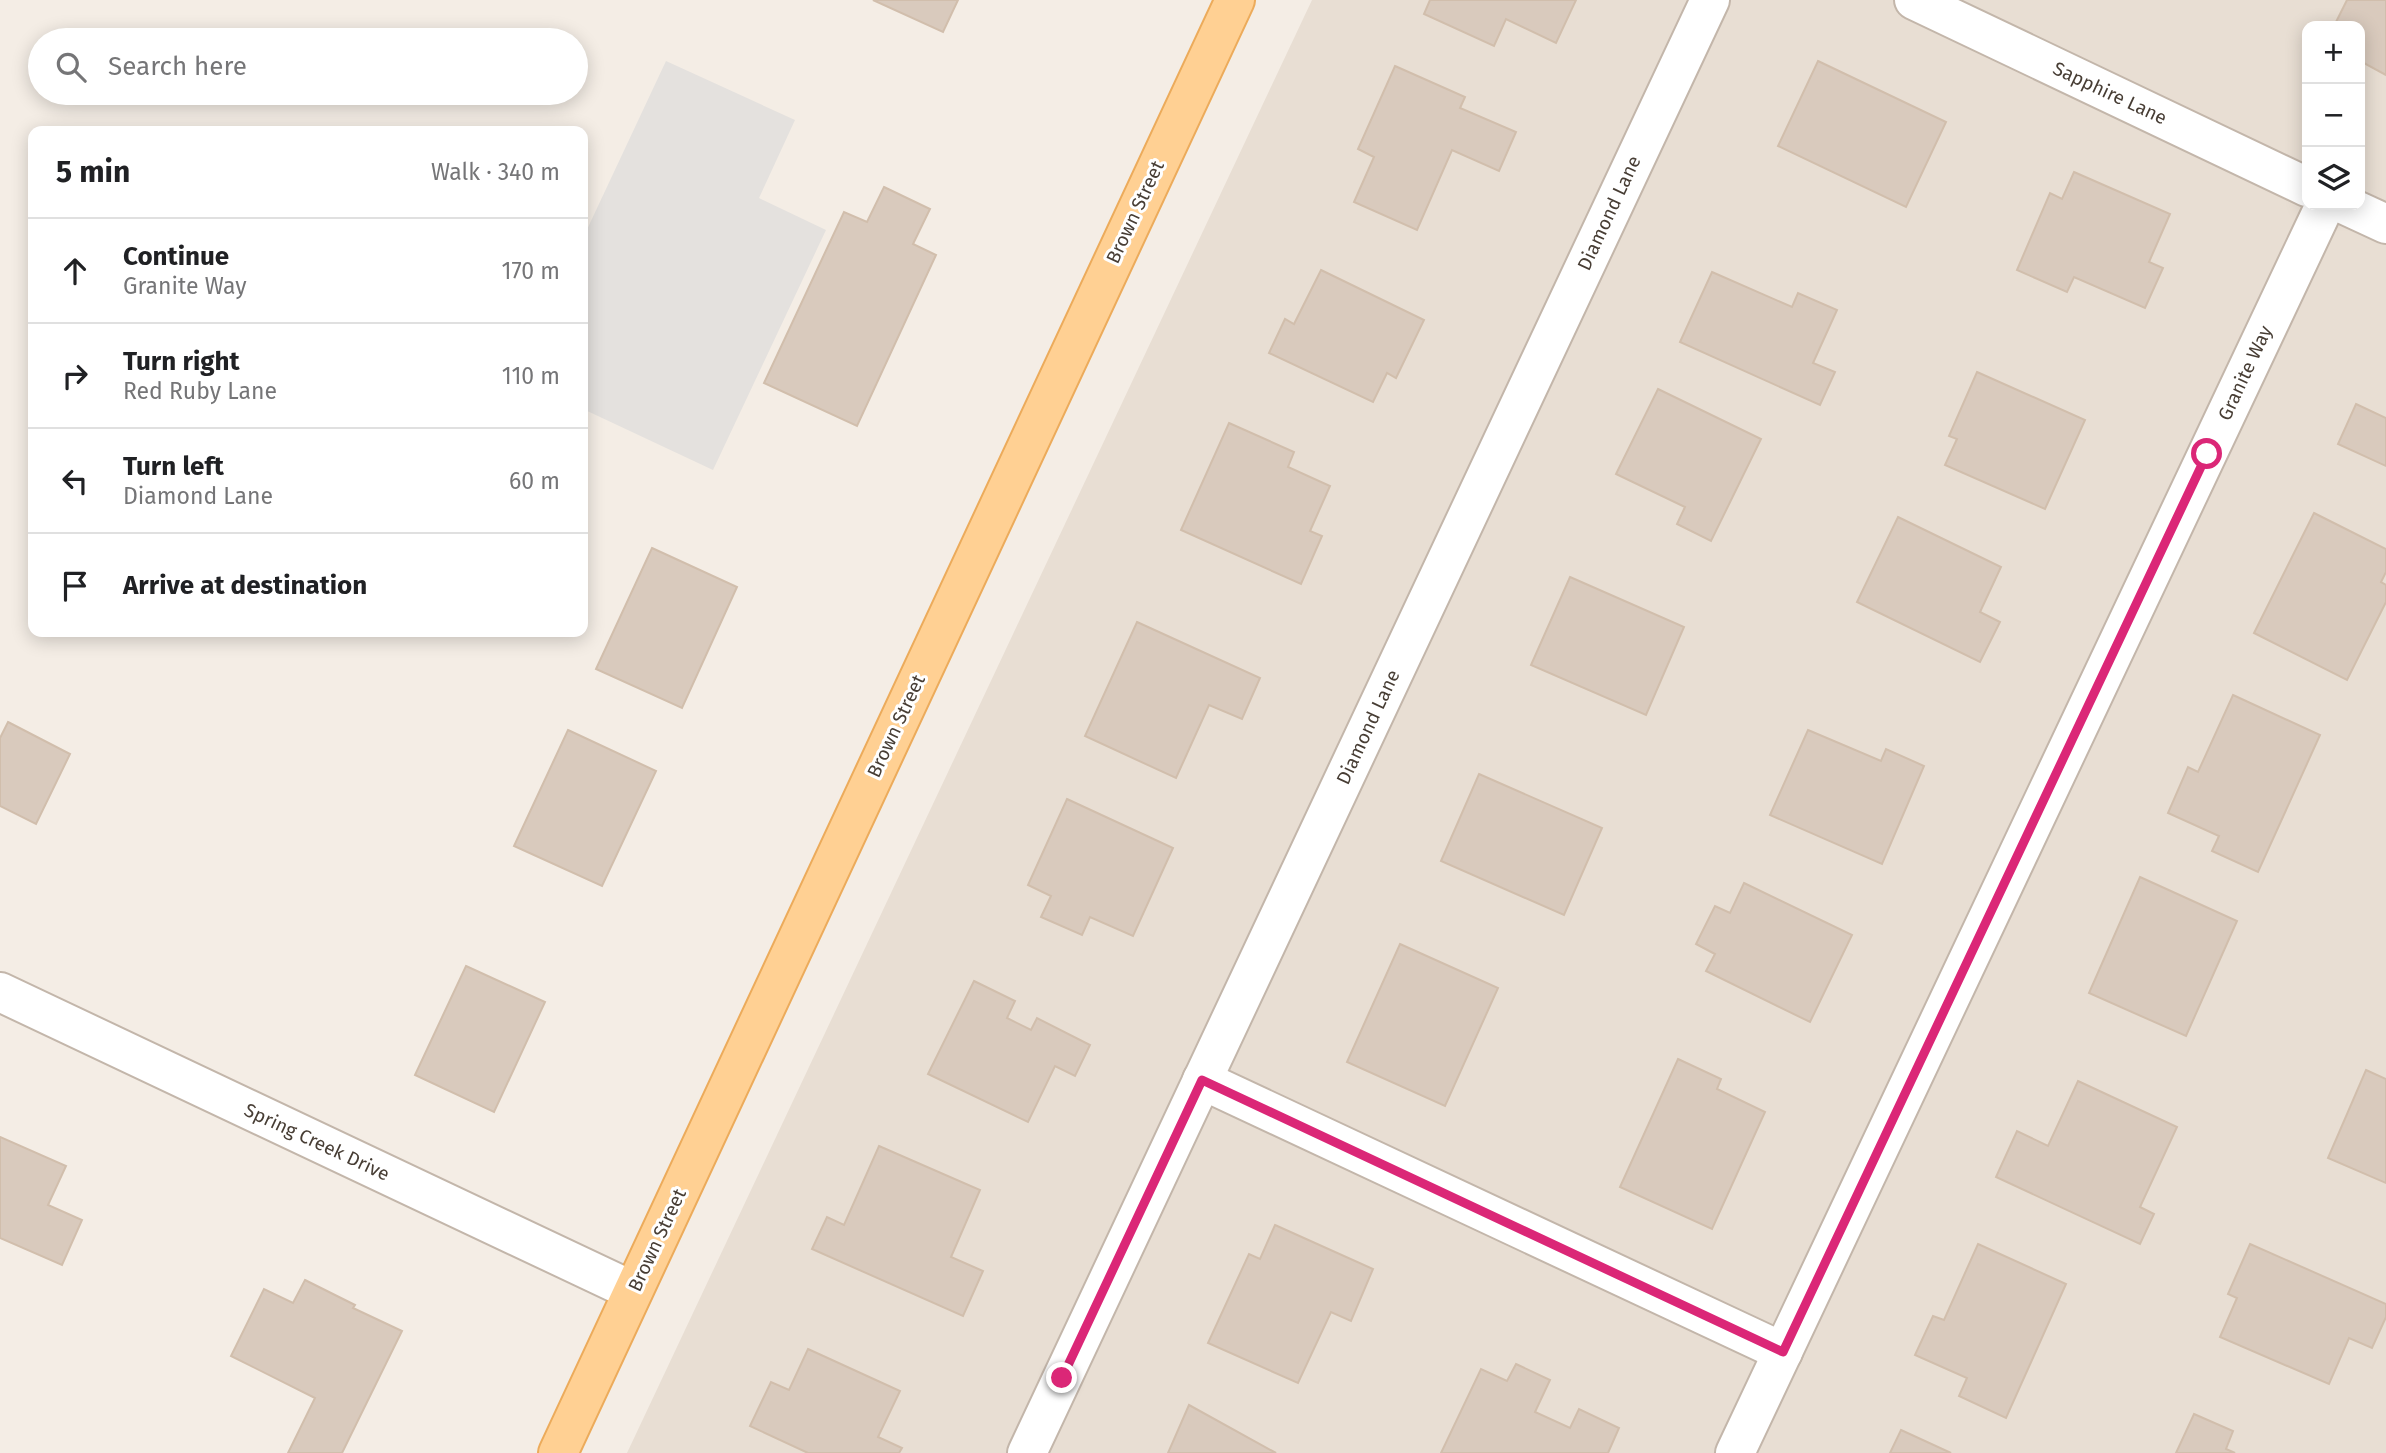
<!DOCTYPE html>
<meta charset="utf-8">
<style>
:root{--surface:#fff;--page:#f2f2f2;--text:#202124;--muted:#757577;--line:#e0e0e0}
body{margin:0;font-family:"Fira Sans",sans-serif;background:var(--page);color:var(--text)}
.controls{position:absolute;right:21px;top:21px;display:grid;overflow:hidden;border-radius:14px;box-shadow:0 4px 18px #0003}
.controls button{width:63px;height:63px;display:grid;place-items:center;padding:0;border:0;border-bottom:2px solid var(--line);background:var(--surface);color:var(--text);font:35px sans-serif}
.stop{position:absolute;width:21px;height:21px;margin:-16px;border:5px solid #db2777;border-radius:50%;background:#fff}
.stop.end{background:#db2777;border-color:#fff;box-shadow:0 2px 7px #0008}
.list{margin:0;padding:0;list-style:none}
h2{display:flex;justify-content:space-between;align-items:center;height:91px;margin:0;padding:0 28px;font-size:30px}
h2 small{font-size:23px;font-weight:400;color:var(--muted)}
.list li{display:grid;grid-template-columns:46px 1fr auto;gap:21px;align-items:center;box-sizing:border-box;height:105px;padding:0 28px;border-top:2px solid var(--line)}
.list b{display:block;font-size:26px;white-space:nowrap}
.list p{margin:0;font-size:23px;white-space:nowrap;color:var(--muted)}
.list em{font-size:23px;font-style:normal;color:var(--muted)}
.icon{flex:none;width:38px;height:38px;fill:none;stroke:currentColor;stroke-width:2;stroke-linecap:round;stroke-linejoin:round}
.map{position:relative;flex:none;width:2386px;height:1453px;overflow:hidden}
.search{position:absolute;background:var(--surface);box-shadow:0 4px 18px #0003;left:28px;top:28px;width:560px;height:77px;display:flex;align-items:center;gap:18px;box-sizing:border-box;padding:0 24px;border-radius:38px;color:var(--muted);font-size:26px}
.panel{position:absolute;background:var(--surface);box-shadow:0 4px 18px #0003;left:28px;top:126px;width:560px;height:511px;border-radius:14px}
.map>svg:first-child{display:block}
</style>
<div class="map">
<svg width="2386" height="1453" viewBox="0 0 2386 1453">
<rect width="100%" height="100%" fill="#f4ede5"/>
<path fill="#e8ded3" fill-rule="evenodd" d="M1312 0H2386V1453H627ZM2307 26H2360V205H2307Z"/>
<polygon fill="#e4e1de" points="666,61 795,120 759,198 826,230 713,470 583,409 583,238"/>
<g fill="#d9cabd" stroke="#d1beac" stroke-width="2">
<polygon points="873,0 958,0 943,32"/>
<polygon points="1430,0 1576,0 1556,43 1506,19 1494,46 1424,14"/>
<polygon points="2347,0 2386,0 2386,75 2360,61 2360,26 2334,26"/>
<polygon points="1818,61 1946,122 1906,207 1778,146"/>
<polygon points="1395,66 1465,97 1460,108 1516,132 1499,171 1452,150 1417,230 1354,202 1374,157 1358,149"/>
<polygon points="2074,172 2170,214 2149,262 2163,268 2145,308 2074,277 2067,292 2017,270 2050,193 2062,199"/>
<polygon points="884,187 930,209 913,244 936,255 857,426 764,383 844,212 867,222"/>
<polygon points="1321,270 1424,320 1396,378 1387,373 1373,402 1269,353 1285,319 1294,324"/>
<polygon points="1712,272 1792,307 1798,293 1837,310 1813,363 1835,372 1820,405 1680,342"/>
<polygon points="1977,372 2085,420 2045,509 1945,465 1957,439 1949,436"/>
<polygon points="1658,389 1761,439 1711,541 1677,524 1685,507 1616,474"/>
<polygon points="2356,404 2386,418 2386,466 2338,444"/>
<polygon points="1229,423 1294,452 1288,467 1330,486 1310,531 1322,536 1301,584 1181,530"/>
<polygon points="2314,513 2386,549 2386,572 2381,582 2386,585 2386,602 2347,680 2254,633"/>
<polygon points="1898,517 2001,567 1980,612 2000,622 1980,662 1857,602"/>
<polygon points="652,548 737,587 682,708 596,669"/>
<polygon points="1570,577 1684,627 1646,715 1531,665"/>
<polygon points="1137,622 1260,678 1242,719 1209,705 1176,778 1085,736"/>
<polygon points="2233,695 2320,735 2258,872 2212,851 2219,836 2168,813 2188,767 2198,772"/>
<polygon points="8,722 70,754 36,824 0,806 0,738"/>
<polygon points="568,730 656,771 602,886 514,846"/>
<polygon points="1808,730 1881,761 1886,749 1924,766 1882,864 1770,815"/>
<polygon points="1479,774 1602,828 1564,915 1441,861"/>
<polygon points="1067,799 1173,848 1133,936 1090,917 1082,935 1041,917 1051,896 1028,885"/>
<polygon points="2140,877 2237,921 2186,1036 2089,993"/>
<polygon points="1744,883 1852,935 1810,1022 1706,971 1715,954 1696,944 1715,906 1730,913"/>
<polygon points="1400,944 1498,988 1445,1106 1347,1062"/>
<polygon points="466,966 545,1002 494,1112 415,1075"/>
<polygon points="974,981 1015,1001 1007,1018 1031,1030 1037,1018 1090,1045 1075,1076 1055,1066 1028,1122 928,1074"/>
<polygon points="1678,1059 1721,1079 1717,1089 1765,1112 1712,1229 1620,1187"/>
<polygon points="2366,1070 2386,1079 2386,1183 2328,1158"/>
<polygon points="2078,1081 2177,1127 2140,1207 2154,1214 2140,1244 1996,1177 2017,1131 2048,1146"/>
<polygon points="0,1137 66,1166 48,1205 82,1220 62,1265 0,1238"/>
<polygon points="879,1146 980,1190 951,1257 983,1271 963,1316 812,1249 827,1217 844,1225"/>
<polygon points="1275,1225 1373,1269 1351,1321 1331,1312 1298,1383 1208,1343 1249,1254 1260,1259"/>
<polygon points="1978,1244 2066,1284 2006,1418 1959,1396 1967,1378 1915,1355 1933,1316 1944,1320"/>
<polygon points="2250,1244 2386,1304 2386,1317 2372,1348 2349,1338 2329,1384 2220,1337 2237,1298 2228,1294"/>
<polygon points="305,1280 355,1305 353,1308 402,1331 342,1453 288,1453 315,1398 231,1356 264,1289 293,1303"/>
<polygon points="808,1349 900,1391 878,1437 902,1448 899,1453 808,1453 750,1426 771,1382 789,1390"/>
<polygon points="1516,1364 1550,1380 1535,1412 1570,1428 1579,1409 1619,1428 1608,1453 1441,1453 1481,1369 1507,1381"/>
<polygon points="1189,1405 1276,1453 1168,1453"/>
<polygon points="2194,1414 2233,1431 2226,1449 2235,1453 2176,1453"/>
<polygon points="1901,1430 1951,1453 1890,1453"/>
</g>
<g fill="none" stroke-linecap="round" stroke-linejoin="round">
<defs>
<g id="minor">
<polyline points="1914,0 2307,187"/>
<polyline points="2345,205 2386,224"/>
<polyline points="0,992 633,1291"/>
<polyline points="1202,1080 1783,1352"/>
<polyline points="1027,1453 1710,0"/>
<polyline points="1735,1453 2325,205"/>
</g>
<polyline id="major" points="558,1453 1235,0"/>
</defs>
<use href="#minor" stroke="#c3b6aa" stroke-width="42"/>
<use href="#major" stroke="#ecab5b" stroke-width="42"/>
<use href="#minor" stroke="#fff" stroke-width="38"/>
<use href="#major" stroke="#ffd093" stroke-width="38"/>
</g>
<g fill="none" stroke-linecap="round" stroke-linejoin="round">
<polyline stroke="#db2777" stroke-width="9" points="1062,1378 1202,1080 1783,1352 2207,454"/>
</g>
<g text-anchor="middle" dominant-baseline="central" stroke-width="6" stroke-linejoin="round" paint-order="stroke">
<g font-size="19" fill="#473d34" stroke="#fff">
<text transform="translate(2110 93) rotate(25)">Sapphire Lane</text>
<text transform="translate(1135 212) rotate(-65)">Brown Street</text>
<text transform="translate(1609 213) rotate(-65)">Diamond Lane</text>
<text transform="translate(2245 373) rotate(-65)">Granite Way</text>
<text transform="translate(896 726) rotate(-65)">Brown Street</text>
<text transform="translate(1368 727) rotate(-65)">Diamond Lane</text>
<text transform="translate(317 1142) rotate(25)">Spring Creek Drive</text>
<text transform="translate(657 1240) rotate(-65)">Brown Street</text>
</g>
</g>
</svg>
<div class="controls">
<button>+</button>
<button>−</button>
<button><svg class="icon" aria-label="layers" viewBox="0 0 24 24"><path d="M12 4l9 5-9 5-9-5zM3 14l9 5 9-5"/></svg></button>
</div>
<div class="stop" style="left:2207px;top:454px"></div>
<div class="stop end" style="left:1062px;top:1378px"></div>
<div class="search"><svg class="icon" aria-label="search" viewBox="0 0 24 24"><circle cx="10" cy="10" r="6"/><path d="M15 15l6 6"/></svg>Search here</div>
<section class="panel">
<h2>5 min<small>Walk · 340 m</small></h2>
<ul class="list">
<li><svg class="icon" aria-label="ahead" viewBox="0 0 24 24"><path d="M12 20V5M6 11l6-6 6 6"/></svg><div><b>Continue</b><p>Granite Way</p></div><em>170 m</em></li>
<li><svg class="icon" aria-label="right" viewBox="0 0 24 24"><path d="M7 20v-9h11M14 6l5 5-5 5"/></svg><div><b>Turn right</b><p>Red Ruby Lane</p></div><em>110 m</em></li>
<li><svg class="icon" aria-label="left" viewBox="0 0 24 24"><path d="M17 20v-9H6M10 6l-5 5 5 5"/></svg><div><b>Turn left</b><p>Diamond Lane</p></div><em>60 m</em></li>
<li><svg class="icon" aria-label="arrive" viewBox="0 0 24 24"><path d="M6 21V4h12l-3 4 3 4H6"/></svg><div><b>Arrive at destination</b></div></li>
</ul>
</section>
</div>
